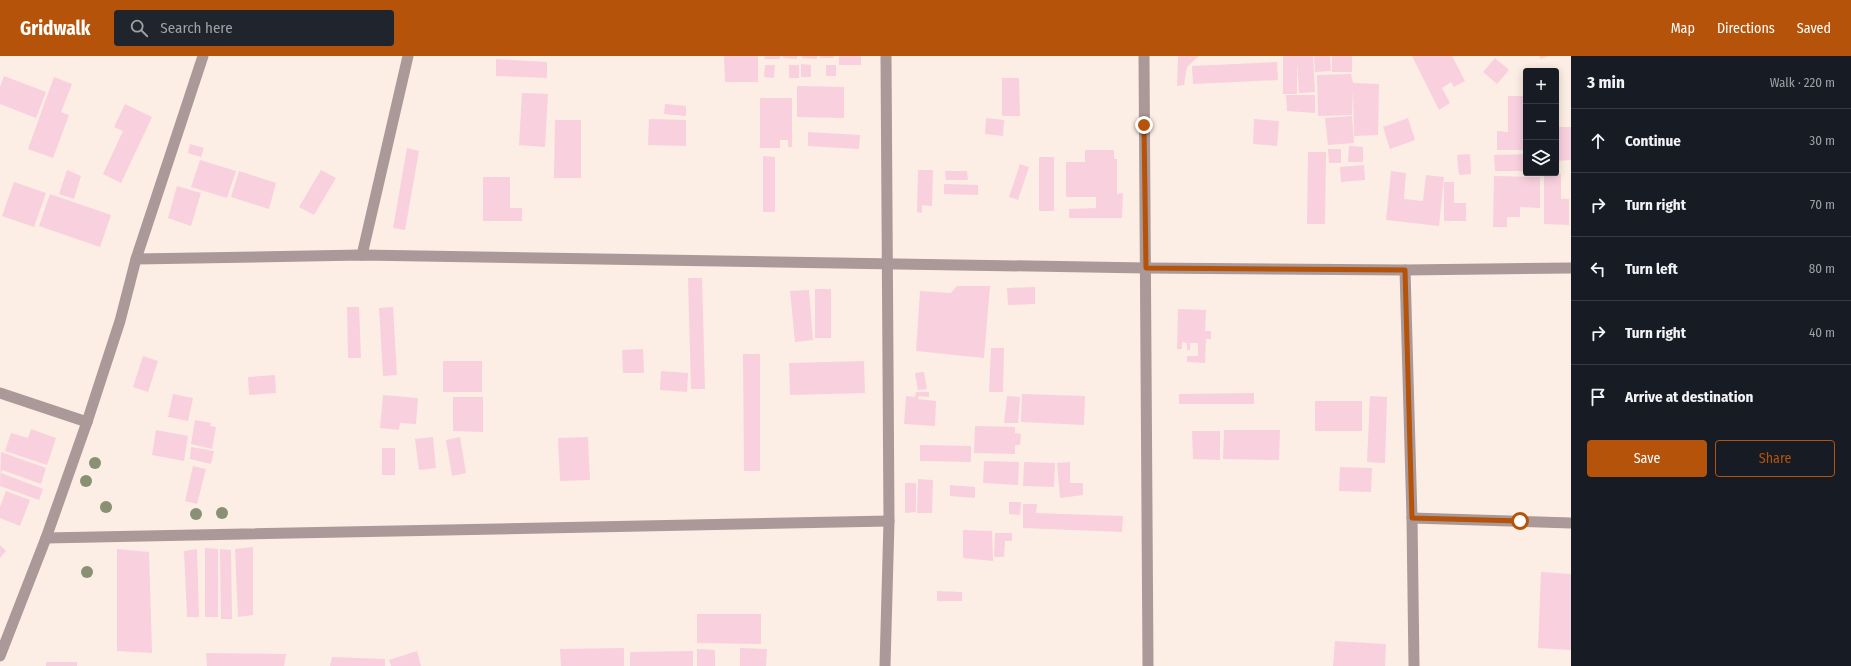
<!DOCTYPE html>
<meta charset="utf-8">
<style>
:root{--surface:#171b24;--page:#20242c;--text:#f1f3f6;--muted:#9ea1a6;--line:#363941;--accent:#b45309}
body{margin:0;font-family:"Fira Sans Condensed",sans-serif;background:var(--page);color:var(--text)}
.controls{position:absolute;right:12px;top:12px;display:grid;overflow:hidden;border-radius:4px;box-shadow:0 2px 10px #0003}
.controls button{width:36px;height:36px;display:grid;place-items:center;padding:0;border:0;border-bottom:1px solid var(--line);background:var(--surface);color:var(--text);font:20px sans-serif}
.stop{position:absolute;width:12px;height:12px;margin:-9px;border:3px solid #b45309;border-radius:50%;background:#fff}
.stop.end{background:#b45309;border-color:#fff;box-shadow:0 1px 4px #0008}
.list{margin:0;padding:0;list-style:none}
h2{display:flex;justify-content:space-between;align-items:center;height:52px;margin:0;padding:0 16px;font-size:17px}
h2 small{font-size:13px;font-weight:400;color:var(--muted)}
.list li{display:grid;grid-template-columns:26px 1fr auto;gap:12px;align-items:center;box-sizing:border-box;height:64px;padding:0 16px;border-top:1px solid var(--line)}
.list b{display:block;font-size:15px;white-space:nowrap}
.list em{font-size:13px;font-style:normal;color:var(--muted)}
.actions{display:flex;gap:8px;padding:12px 16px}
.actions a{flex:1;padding:9px 0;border:1px solid var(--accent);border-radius:4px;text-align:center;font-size:14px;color:var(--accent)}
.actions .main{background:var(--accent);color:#fff}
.icon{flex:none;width:22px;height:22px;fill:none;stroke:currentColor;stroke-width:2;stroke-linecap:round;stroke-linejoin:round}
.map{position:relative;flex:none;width:1571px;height:610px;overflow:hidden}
header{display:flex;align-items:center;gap:24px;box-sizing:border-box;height:56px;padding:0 20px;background:var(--accent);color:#fff}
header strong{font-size:19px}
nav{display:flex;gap:22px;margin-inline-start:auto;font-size:14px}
.search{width:280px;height:36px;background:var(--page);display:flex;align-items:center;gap:10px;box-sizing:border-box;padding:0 14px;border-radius:4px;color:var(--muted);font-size:15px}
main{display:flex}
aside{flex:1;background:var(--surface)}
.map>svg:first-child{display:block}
</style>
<header>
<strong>Gridwalk</strong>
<div class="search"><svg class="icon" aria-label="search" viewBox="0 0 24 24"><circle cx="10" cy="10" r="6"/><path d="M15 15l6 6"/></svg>Search here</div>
<nav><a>Map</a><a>Directions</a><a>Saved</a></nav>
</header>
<main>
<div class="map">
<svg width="1571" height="610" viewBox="0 0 1571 610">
<rect width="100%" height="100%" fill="#fceee4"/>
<g fill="#f9d0de">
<polygon points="724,0 758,0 758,26 725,26"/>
<polygon points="765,0 780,0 780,3 764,3"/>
<polygon points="783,0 797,0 797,3 783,2"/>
<polygon points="802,0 817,0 817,3 802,2"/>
<rect x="820" y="0" width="14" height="2"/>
<rect x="839" y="0" width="22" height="9"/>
<polygon points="1178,0 1199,0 1187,11 1184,29 1177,30"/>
<polygon points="1283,0 1313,0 1315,36 1299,37 1297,6 1297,38 1283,38"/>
<polygon points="1314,0 1330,0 1331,15 1315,16"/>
<rect x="1332" y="0" width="20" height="16"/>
<polygon points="1412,0 1452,0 1465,25 1454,31 1451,26 1442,32 1450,47 1439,54"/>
<polygon points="1540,0 1549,0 1540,3"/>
<polygon points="1495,2 1509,14 1497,28 1483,16"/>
<polygon points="496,3 547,6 547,22 496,20"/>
<polygon points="1277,6 1278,24 1193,28 1192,10"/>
<polygon points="801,8 811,9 811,21 801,21"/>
<polygon points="765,9 775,9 774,22 764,21"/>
<rect x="789" y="9" width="10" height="13"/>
<rect x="826" y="9" width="10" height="11"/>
<polygon points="1351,18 1353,27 1379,28 1378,79 1354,80 1353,32 1352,59 1318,60 1317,19"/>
<polygon points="4,20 46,36 36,62 0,48 0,31"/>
<polygon points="54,21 72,28 61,56 69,59 53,102 28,93"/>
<polygon points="1002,22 1019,22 1020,60 1002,60"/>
<polygon points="797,30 844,31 844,62 797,61"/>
<polygon points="522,37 548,38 545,91 519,89"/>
<polygon points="1286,39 1315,39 1315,57 1287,55"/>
<polygon points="1508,40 1526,40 1526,94 1497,94 1497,75 1508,76"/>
<polygon points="760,42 792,42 792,91 788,91 788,84 780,84 780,92 760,92"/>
<polygon points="125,48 152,61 121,127 103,118 123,75 114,71"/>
<polygon points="665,48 686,50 686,60 664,58"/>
<polygon points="1352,60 1354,87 1328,89 1325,62"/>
<polygon points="986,62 1004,64 1003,80 985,78"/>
<polygon points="1408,62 1415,84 1390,93 1383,71"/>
<polygon points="649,63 686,64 686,90 648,89"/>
<polygon points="1254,63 1279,65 1277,90 1253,88"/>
<polygon points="555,64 581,64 581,122 554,122"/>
<polygon points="1556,71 1571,71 1571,104 1556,105"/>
<polygon points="808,76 860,79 859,93 808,90"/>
<polygon points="190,88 204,92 201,101 188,97"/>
<polygon points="1349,90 1363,91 1363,106 1348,106"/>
<polygon points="407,92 419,95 405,174 393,172"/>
<polygon points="1328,93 1341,93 1341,107 1329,107"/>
<polygon points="1085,94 1114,94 1114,103 1117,103 1117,138 1123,137 1122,162 1069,162 1069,153 1096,152 1096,141 1066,141 1066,106 1085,106"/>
<polygon points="1308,96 1326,96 1325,168 1307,168"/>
<polygon points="1470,98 1471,118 1459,119 1457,99"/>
<polygon points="1526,98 1526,115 1495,115 1494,99"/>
<polygon points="763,100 775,101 775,156 763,156"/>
<rect x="1039" y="101" width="15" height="54"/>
<polygon points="200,104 236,115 227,142 191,131"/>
<polygon points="1020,108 1029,111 1018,144 1009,141"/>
<polygon points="1364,109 1365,124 1341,126 1340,111"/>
<polygon points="67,114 81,120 74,143 59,138"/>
<polygon points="321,114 336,122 314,159 299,151"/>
<polygon points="918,114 933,114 932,150 922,149 922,157 917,156"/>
<polygon points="239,115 276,127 269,153 231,141"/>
<polygon points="945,115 967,115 968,124 946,124"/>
<polygon points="1391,115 1406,117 1404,143 1423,145 1426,119 1444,121 1439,170 1386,164"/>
<polygon points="1544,118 1561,118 1561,143 1569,143 1569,169 1544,168"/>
<polygon points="1494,120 1540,121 1540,152 1520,151 1520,161 1507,161 1507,171 1493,171"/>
<polygon points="483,121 510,121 510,152 522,152 522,165 483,165"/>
<polygon points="14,126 46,137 34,171 2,160"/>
<polygon points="1444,126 1454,126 1454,147 1466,147 1466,165 1444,165"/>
<polygon points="944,128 978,129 978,139 944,138"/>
<polygon points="177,130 201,137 191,170 168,162"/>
<polygon points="50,138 111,159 100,191 39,170"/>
<polygon points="688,222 702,222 705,333 691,333"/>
<polygon points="957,230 990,230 984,302 916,295 920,235 951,237"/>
<polygon points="1035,231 1035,248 1008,249 1007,232"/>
<rect x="815" y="233" width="16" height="49"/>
<polygon points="809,234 813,284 795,286 790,235"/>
<polygon points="347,251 359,251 361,302 348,302"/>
<polygon points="393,251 397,319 383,320 379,252"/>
<polygon points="1178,253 1206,254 1205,275 1211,275 1211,283 1206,283 1205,307 1187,306 1187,300 1198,300 1198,287 1190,287 1190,294 1187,294 1187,287 1182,286 1182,293 1177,293"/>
<polygon points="991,292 1004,292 1003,336 989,336"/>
<polygon points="643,293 644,317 623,317 622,294"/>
<polygon points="743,298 760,298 760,415 744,415"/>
<polygon points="143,300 158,305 148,336 133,331"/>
<rect x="443" y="305" width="39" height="31"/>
<polygon points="864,305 865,337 790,339 789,307"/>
<polygon points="661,315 688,317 687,336 660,334"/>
<polygon points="924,316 927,333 918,334 915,317"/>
<polygon points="275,319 276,337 249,339 248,321"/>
<polygon points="916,336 929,336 929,341 919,340 918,343 936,345 935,370 904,368 906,340 915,341"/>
<polygon points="1254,337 1254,348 1179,348 1179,338"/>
<polygon points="173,338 193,342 188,365 168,361"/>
<polygon points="1022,338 1085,340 1084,369 1021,366"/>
<polygon points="383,339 418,342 416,368 400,367 399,374 380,372"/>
<polygon points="1007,340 1020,341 1018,367 1004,367"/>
<polygon points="1370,340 1387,341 1385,407 1367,406"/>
<polygon points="453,341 483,341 483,376 453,375"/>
<rect x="1315" y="345" width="47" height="30"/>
<polygon points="195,364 211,367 210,370 216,371 212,393 191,388"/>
<polygon points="975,370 1015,371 1015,377 1021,378 1020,389 1015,389 1015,398 974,397"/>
<polygon points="31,373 56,382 47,409 5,395 11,377 28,382"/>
<polygon points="156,374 188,380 184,405 152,399"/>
<polygon points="1224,374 1280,374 1279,404 1223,403"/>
<polygon points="1192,375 1220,375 1220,404 1193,403"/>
<polygon points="433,381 436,412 419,414 415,383"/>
<polygon points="460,381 466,417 452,420 446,384"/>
<polygon points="588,381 590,424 560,425 558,382"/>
<polygon points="920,389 971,390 971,406 920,405"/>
<polygon points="191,391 214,395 211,408 190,403"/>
<rect x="382" y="392" width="13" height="27"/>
<polygon points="1,396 46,412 41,428 2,414 1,417 43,433 39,444 0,430"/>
<polygon points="984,405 1019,406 1018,429 983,427"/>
<polygon points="1024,406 1055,407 1054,431 1023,430"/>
<polygon points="1070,406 1070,427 1083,427 1083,439 1060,442 1057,407"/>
<polygon points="193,410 206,413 197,448 185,445"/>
<polygon points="1340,411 1372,412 1371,436 1339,435"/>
<polygon points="918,423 933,424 932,457 917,457"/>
<polygon points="905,427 916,427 916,456 905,457"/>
<polygon points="950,429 975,431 975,442 950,440"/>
<polygon points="6,435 30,444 20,470 0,462 0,451"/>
<polygon points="1009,446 1021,446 1020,459 1009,458"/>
<polygon points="1023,448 1037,448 1036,457 1123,460 1122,476 1023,472"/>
<polygon points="963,474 992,475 993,505 963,502"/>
<polygon points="995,477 1012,477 1012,485 1005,485 1004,501 994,501"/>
<polygon points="0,489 6,495 0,502"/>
<polygon points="253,491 253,559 238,561 235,493"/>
<polygon points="205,492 218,493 218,561 205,561"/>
<polygon points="117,493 149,496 152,597 117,595"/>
<polygon points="197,493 199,561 187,561 184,495"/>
<polygon points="220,493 231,494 232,563 221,563"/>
<polygon points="1541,516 1571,518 1571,594 1538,592"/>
<polygon points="937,535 962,536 962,545 937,545"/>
<polygon points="697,558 761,558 761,588 697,587"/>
<polygon points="1335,585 1386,588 1385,610 1333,610"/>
<polygon points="624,592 624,610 561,610 560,593"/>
<polygon points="740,592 767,593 766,610 740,610"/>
<polygon points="697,593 715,594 715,610 697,610"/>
<polygon points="417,595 421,610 391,610 389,604"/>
<polygon points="693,595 693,610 630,610 630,596"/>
<polygon points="206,597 286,598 284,610 207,610"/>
<polygon points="332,601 385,603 385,610 330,610"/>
<rect x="46" y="606" width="31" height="4"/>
</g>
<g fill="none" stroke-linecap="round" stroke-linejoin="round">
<g stroke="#ab9898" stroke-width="11">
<polyline points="1144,0 1148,610"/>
<polyline points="362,199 408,0"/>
<polyline points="136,203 362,199 1146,212 1405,214 1571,212"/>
<polyline points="1405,214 1412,462 1414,610"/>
<polyline points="0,337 87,366"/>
<polyline points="1412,462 1571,467"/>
<polyline points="46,482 889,465"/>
<polyline points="0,600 46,482 87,366 120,265 136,203 203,0"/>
<polyline points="885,610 889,465 886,0"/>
</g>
</g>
<g fill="#8a9073">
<circle cx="95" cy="407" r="6"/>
<circle cx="86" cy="425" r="6"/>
<circle cx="106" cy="451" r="6"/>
<circle cx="222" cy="457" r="6"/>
<circle cx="196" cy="458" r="6"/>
<circle cx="87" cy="516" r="6"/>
</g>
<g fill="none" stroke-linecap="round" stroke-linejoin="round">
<polyline stroke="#b45309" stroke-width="5" points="1144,69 1146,212 1405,214 1412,462 1520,465"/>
</g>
</svg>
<div class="controls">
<button>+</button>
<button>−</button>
<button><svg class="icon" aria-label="layers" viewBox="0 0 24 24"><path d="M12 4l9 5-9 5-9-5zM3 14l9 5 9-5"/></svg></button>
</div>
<div class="stop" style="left:1520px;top:465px"></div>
<div class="stop end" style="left:1144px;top:69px"></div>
</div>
<aside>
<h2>3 min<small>Walk · 220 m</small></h2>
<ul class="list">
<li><svg class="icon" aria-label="ahead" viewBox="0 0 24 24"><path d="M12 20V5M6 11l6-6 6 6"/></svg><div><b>Continue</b></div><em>30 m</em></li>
<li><svg class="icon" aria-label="right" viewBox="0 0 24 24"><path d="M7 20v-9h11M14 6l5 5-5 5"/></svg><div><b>Turn right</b></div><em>70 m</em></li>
<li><svg class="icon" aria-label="left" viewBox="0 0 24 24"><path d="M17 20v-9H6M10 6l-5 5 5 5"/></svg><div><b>Turn left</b></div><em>80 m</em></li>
<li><svg class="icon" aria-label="right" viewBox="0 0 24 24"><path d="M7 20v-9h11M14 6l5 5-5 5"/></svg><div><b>Turn right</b></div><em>40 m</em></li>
<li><svg class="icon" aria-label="arrive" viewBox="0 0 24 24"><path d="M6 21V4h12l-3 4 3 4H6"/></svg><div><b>Arrive at destination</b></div></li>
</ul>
<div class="actions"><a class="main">Save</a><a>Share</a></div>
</aside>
</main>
